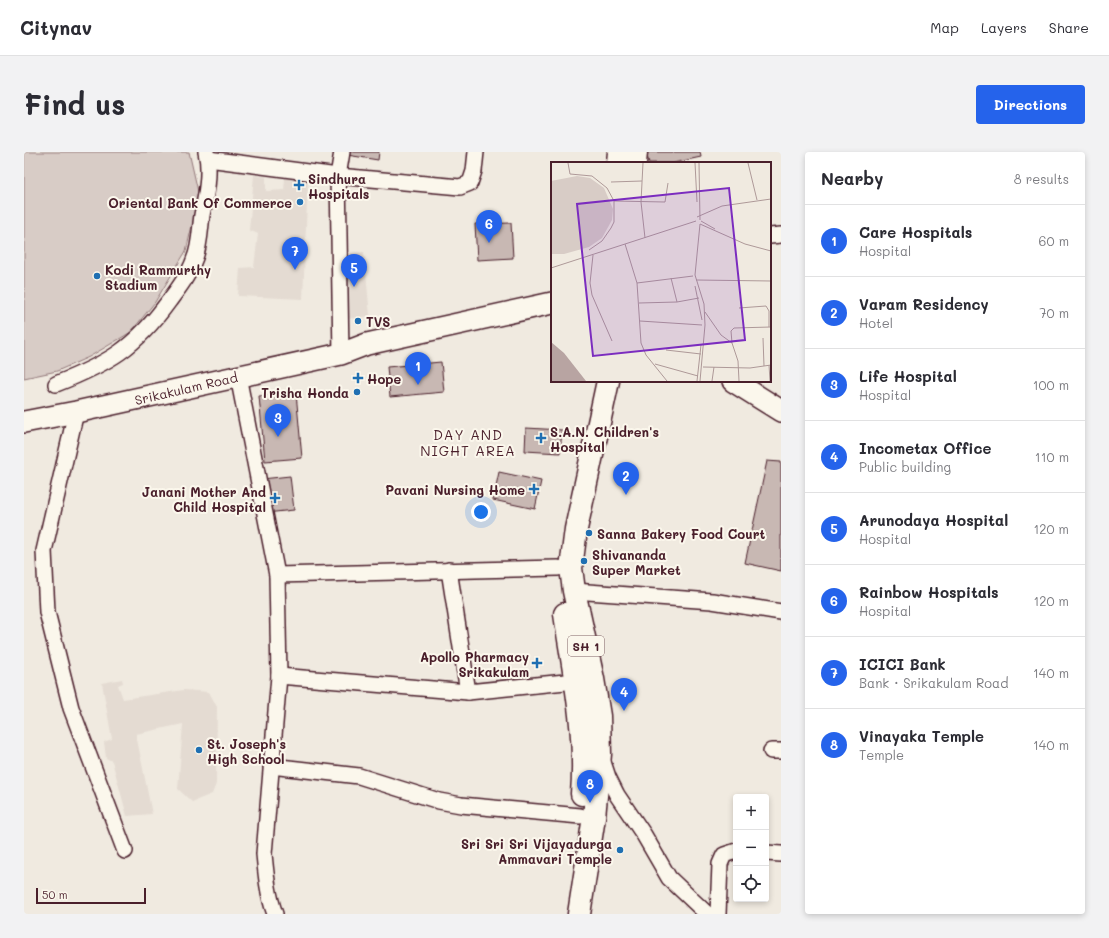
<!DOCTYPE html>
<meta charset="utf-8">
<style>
:root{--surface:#fff;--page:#f2f2f3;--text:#2b2b33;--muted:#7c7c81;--line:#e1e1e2;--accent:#2563eb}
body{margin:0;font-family:Mali,sans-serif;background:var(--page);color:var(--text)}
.controls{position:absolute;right:12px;bottom:12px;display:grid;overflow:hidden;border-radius:4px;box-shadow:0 2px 6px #0003}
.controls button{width:36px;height:36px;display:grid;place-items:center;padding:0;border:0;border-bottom:1px solid var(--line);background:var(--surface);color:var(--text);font:20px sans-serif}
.scale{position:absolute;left:12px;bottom:10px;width:110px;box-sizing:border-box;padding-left:4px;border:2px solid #4a1f2b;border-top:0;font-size:11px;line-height:14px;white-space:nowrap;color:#4a1f2b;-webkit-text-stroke:3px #fbf7ec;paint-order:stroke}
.you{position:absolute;left:457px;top:360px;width:14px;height:14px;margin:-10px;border:3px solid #fff;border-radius:50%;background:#1a73e8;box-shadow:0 0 0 6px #1a73e833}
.badge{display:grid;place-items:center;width:26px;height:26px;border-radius:50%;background:var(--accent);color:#fff;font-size:13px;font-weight:700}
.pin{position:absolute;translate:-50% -33px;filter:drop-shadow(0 1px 2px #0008)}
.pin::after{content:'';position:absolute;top:21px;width:14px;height:12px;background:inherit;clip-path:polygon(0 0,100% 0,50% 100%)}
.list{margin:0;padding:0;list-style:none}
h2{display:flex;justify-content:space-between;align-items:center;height:52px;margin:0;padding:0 16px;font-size:17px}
h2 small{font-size:13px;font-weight:400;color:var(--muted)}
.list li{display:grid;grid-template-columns:26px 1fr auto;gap:12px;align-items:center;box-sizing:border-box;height:72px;padding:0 16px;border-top:1px solid var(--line)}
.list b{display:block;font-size:15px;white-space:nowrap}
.list p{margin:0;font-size:13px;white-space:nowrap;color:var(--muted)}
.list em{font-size:13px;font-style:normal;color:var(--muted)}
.icon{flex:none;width:22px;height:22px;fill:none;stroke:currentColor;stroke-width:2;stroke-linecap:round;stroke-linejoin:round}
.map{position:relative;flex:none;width:757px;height:762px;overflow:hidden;border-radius:4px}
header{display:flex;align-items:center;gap:24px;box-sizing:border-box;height:56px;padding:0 20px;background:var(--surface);border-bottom:1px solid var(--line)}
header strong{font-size:19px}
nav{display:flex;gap:22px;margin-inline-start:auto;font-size:14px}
.intro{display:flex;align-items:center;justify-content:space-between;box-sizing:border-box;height:96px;padding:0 24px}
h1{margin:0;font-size:28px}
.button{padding:10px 18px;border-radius:4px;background:var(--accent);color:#fff;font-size:14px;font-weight:700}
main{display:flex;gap:24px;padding:0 24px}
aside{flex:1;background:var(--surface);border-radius:4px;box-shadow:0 2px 6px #0003}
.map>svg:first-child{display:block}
</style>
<header>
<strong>Citynav</strong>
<nav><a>Map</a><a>Layers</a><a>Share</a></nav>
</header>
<div class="intro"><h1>Find us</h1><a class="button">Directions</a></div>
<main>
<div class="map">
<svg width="757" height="762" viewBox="0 0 757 762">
<rect width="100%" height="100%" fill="#f0eae0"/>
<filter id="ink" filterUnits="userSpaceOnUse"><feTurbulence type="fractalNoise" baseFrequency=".025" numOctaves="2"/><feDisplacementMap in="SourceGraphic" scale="8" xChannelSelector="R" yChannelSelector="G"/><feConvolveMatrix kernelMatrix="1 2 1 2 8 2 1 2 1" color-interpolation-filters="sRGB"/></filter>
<g filter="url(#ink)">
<g fill="#e4dbd2">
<polygon points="230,23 242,25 242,39 260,38 261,26 284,26 279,147 214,144 216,116 230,115 234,82 225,78"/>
<polygon points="340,100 346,164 314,168 318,102"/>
<polygon points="98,527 99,531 94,533 99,547 160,538 185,540 193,555 192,632 188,642 168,650 154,637 159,572 112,582 128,662 103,664 88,609 82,606 80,590 88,587 78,531"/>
</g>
<polygon fill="#d8ccc6" stroke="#917678" points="0,0 165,0 175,44 162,99 131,150 107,180 65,205 33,219 0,226"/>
<g fill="#c8b8b3" stroke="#4a1f2b">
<polygon points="324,0 355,0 354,8 323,3"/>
<polygon points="622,0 676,0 677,5 649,11 625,11"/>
<polygon points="487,71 489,106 453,108 451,72"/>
<polygon points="417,210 420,240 366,245 363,215"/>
<polygon points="272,241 278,306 241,309 235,244"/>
<polygon points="502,276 538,278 536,301 501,299"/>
<polygon points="743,309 757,310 757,419 721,411"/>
<polygon points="475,320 517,329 511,357 469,348"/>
<polygon points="266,324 270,358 242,361 238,327"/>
</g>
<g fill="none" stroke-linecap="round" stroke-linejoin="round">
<defs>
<g id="street">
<polyline points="184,7 314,24 436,35 446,31 450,19 452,0"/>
<polyline points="746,84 757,83"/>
<polyline points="317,202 314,24 318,0"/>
<path d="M214 224 253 423 255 524 240 702C242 723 244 743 251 762"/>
<path d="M32 232C85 211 111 196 145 149 154 137 165 123 170 108 176 95 176 77 178 63 182 44 187 19 182 0"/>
<polyline points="52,260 20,399 23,460 47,556 101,699"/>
<polyline points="425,418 444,540"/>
<polyline points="253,423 534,416"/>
<polyline points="550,439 688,449 757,460"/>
<polyline points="255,524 444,540 551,529"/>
<polyline points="747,599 757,599"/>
<polyline points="578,607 584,625 593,643 620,683 645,726 683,762"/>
<polyline points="247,614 335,624 415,649 437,653 556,664"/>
<polyline points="742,701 757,702"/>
<polyline points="694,762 696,712 700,703 712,699"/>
</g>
<g id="secondary">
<polyline points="709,229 757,259"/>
<polyline points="0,270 52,260 317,202 343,192 528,151"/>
</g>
<g id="primary">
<polyline points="594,11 595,0"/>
<polyline points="611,11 612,0"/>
<path d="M541 462C550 522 563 582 558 642"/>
<polyline points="555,762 570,665 576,602 575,564 569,527 550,439 547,416 552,377 584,229"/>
</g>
</defs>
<use href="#street" stroke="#4a1f2b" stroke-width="18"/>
<use href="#secondary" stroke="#4a1f2b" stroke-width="24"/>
<use href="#primary" stroke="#4a1f2b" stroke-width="25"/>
<use href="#street" stroke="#fbf7ec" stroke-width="15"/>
<use href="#secondary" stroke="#fbf7ec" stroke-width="21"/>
<use href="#primary" stroke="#fbf7ec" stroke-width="22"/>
</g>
</g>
<g fill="#1f6fb2" stroke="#fbf7ec" stroke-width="1.5">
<path d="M273 27h4v4h4v4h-4v4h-4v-4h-4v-4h4z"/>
<circle cx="276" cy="50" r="4"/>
<circle cx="73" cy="124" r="4"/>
<circle cx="334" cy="169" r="4"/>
<path d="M332 220h4v4h4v4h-4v4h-4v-4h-4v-4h4z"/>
<circle cx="333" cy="240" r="4"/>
<path d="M515 280h4v4h4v4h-4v4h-4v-4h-4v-4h4z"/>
<path d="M508 331h4v4h4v4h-4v4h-4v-4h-4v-4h4z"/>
<path d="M249 340h4v4h4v4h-4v4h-4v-4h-4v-4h4z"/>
<circle cx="565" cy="381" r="4"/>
<circle cx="560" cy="409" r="4"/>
<path d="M511 505h4v4h4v4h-4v4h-4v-4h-4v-4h4z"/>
<circle cx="175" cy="598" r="4"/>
<circle cx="596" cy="698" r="4"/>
</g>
<g text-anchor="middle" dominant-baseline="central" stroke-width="4" stroke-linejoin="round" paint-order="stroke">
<rect fill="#fbf7ec" stroke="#7f6065" stroke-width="1" x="544" y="484" width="36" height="20" rx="3"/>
<g font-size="12" font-weight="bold" fill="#4a1f2b">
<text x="562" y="494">SH 1</text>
</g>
<g font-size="13" font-weight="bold" fill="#4a1f2b" stroke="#fbf7ec" text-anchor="start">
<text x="284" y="26">Sindhura<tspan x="284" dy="15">Hospitals</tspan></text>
<text x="268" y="50" text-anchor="end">Oriental Bank Of Commerce</text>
<text x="81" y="117">Kodi Rammurthy<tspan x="81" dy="15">Stadium</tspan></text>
<text x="342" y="169">TVS</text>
<text x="343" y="226">Hope</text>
<text x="325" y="240" text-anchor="end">Trisha Honda</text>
<text x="526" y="279">S.A.N. Children's<tspan x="526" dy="15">Hospital</tspan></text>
<text x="501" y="337" text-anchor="end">Pavani Nursing Home</text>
<text x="242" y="339" text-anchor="end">Janani Mother And<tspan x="242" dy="15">Child Hospital</tspan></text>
<text x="573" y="381">Sanna Bakery Food Court</text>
<text x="568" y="402">Shivananda<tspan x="568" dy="15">Super Market</tspan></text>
<text x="505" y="504" text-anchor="end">Apollo Pharmacy<tspan x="505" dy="15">Srikakulam</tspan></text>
<text x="183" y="591">St. Joseph's<tspan x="183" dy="15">High School</tspan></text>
<text x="588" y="691" text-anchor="end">Sri Sri Sri Vijayadurga<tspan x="588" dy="15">Ammavari Temple</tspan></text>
</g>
<g font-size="13" fill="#4a1f2b" stroke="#fbf7ec">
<text transform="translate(162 236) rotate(-13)">Srikakulam Road</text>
</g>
<g font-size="14" letter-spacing="1" fill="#4a1f2b" stroke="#fbf7ec">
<text x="444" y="282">DAY AND<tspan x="444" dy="16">NIGHT AREA</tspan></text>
</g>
</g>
<g transform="translate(527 10)">
<rect width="220" height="220" fill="#f0eae0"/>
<path d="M26 14 39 16 53 26 62 47 61 58 51 76 38 85 13 92H0V19Z" fill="#d8ccc6"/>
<path d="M0 180 13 191 35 219H0Z" fill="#b8a4a2"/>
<path fill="none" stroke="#ae9998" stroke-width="1" d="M17 1 19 12 41 14 56 26 63 39V60L60 66 51 79 38 88M92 1 90 40 94 76M144 1 146 40M148 1 149 58M197 1 206 38M60 20 91 19M63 39 114 40 117 21M146 55 171 44 220 37M150 59 164 67M149 62 194 82 220 89M149 62 144 113 153 142 154 163 149 219M74 82 86 121 90 181 95 193 116 219M42 93 39 121 41 133 61 179M0 106 145 59M120 116 126 140M145 118 220 119M86 121 142 114M144 124 151 158M88 141 126 140 148 136M188 146 215 144 218 149V165M154 150 170 173 181 181 180 169 183 166 220 165M89 159 151 163M212 176 213 204M181 181 187 199 188 219M115 188 150 192M104 202 147 214M218 203 219 219M152 205 199 206 220 203M146 219 150 183M161 219 163 205"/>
<path fill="#7b2cbf" fill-opacity="0.15" stroke="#7b2cbf" stroke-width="2" d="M178 26 194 178 42 194 26 42Z"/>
<rect width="220" height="220" fill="none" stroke="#4a1f2b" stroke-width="2"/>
</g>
</svg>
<div class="controls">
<button>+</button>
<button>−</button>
<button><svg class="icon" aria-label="locate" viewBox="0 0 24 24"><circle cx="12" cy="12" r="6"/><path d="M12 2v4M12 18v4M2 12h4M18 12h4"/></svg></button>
</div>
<div class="scale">50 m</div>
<div class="you"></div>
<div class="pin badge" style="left:394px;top:233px">1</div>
<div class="pin badge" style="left:602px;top:343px">2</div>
<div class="pin badge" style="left:254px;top:285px">3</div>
<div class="pin badge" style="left:600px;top:559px">4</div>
<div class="pin badge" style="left:330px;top:135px">5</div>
<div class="pin badge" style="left:465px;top:91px">6</div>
<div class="pin badge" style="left:271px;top:118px">7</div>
<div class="pin badge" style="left:566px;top:651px">8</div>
</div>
<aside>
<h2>Nearby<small>8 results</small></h2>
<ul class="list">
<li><span class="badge">1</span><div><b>Care Hospitals</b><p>Hospital</p></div><em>60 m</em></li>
<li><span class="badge">2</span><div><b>Varam Residency</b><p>Hotel</p></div><em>70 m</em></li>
<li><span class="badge">3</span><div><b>Life Hospital</b><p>Hospital</p></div><em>100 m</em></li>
<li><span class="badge">4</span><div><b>Incometax Office</b><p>Public building</p></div><em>110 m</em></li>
<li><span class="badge">5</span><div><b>Arunodaya Hospital</b><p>Hospital</p></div><em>120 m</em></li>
<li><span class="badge">6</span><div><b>Rainbow Hospitals</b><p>Hospital</p></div><em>120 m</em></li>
<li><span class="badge">7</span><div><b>ICICI Bank</b><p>Bank · Srikakulam Road</p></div><em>140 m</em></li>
<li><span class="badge">8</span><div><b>Vinayaka Temple</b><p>Temple</p></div><em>140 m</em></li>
</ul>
</aside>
</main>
